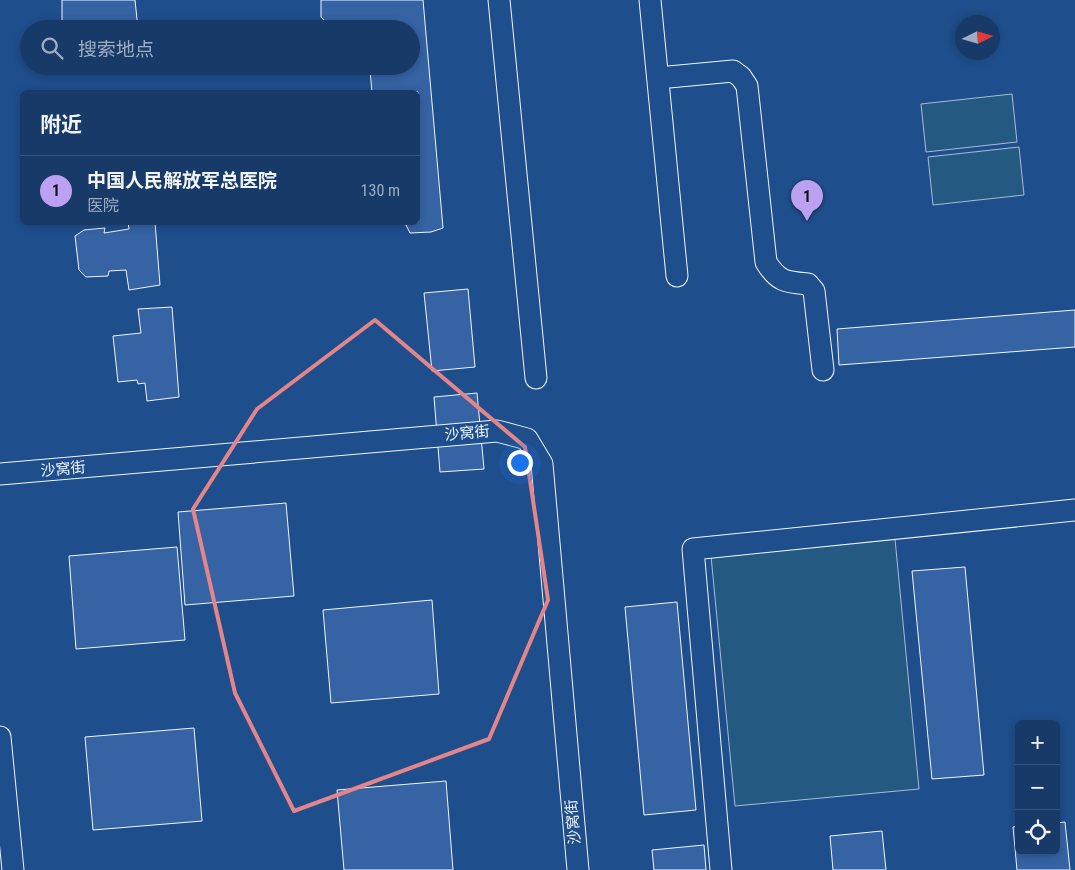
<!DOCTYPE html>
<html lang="zh">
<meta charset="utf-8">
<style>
:root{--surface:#173a69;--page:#20416f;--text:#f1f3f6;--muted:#9eadc0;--line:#36547d;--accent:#bca0f2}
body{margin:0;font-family:"Roboto Condensed","Noto Sans SC",sans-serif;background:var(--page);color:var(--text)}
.controls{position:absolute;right:15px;bottom:15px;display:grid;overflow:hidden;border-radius:8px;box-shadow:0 2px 8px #0003}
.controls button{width:45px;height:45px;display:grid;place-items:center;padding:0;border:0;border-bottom:1px solid var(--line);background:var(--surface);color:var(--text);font:25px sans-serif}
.compass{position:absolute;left:955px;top:15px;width:45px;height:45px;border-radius:50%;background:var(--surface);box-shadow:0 2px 8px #0003;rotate:85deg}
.you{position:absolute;left:519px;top:462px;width:18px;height:18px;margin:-12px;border:4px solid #fff;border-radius:50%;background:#1a73e8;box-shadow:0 0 0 8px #1a73e833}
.badge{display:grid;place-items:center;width:32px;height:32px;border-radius:50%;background:var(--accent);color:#111;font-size:16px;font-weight:700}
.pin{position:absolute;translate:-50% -41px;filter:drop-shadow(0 1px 2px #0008)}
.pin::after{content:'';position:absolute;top:26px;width:18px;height:15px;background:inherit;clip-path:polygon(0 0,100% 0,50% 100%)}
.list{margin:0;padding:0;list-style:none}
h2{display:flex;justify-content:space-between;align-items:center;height:65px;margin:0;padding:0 20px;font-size:21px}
h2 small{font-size:16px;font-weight:400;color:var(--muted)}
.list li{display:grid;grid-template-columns:32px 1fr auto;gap:15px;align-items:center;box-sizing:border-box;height:70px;padding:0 20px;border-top:1px solid var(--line)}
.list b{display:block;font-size:19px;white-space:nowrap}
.list p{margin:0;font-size:16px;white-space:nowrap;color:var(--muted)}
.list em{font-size:16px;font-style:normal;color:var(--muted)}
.icon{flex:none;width:28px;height:28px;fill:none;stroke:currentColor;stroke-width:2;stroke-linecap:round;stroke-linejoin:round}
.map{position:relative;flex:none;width:1075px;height:870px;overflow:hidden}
.search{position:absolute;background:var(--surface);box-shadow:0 2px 8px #0003;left:20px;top:20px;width:400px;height:55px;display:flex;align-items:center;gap:12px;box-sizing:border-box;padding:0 18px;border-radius:28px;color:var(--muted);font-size:19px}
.panel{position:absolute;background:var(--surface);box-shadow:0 2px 8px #0003;left:20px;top:90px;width:400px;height:135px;border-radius:8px}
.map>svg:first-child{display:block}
</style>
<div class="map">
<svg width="1075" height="870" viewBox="0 0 1075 870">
<rect width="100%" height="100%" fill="#1f4e8c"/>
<g fill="#245a82" stroke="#a8bbd7">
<polygon points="1012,94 1017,142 926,152 921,104"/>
<polygon points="1019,147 1024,195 933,205 928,157"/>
<polygon points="895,539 919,789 735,806 711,556"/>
</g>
<g fill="#3563a3" stroke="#f2f6ff">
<polygon points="62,0 135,0 138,29 62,29"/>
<polygon points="321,0 423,0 443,228 431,232 410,233 406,225 396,222 418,222 418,92 372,92 370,71 393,66 411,66 411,29 333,29 321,17"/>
<polygon points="128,222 155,222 160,285 129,290 126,270 109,271 108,276 86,277 79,270 75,236 84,230 105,228 104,233 129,229"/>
<polygon points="468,289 475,367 432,371 424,293"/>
<polygon points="172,307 179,397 147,401 145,383 138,384 137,380 118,382 113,336 141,333 138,309"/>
<polygon points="1075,310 1075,347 839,365 837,329"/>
<polygon points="477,393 484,469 440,472 434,397"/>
<polygon points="286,503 294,596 185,605 178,512"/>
<polygon points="177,547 185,640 76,649 69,556"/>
<polygon points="965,567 984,775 932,779 912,571"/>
<polygon points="432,600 439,694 331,703 323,610"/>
<polygon points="677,602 696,810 644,815 625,607"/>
<polygon points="194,728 202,821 93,830 85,737"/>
<polygon points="446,781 453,870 344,870 337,790"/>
<polygon points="1065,822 1070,870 1017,870 1013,827 1019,826 1019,851 1056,851 1056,823"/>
<polygon points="882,831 886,870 833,870 830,836"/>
<polygon points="704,845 706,870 654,870 652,850"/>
</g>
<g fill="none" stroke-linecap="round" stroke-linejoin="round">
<defs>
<g id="minor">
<polyline points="499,0 536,378"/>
<polyline points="650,0 677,276"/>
<path d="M658 78 733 71 741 77 747 86 766 262C778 282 786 282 808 284L814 291 823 370"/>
<polyline points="0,474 497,431 527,439 542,464 578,870"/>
<polyline points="0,737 13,870"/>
<polyline points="721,870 693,549 1075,510"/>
</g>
</defs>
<use href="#minor" stroke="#f2f6ff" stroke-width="23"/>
<use href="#minor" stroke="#1f4e8c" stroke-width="21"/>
</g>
<path fill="none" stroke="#e38589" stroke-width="4" stroke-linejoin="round" d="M375 320 525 447 548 600 489 739 294 811 235 693 193 509 257 409Z"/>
<g text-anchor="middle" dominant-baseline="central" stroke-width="4" stroke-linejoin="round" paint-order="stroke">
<g font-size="15" fill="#f2f6ff" stroke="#1f4e8c">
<text transform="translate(467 433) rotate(-5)">沙窝街</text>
<text transform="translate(63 469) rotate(-5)">沙窝街</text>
<text transform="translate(573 822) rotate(-95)">沙窝街</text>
</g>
</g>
</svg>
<div class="controls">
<button>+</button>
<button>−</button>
<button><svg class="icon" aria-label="locate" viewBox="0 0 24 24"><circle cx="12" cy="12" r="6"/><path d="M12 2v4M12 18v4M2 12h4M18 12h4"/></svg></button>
</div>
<svg class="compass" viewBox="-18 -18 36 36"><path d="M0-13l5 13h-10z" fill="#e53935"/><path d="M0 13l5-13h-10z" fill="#9eadc0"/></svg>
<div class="you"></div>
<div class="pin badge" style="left:807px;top:221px">1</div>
<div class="search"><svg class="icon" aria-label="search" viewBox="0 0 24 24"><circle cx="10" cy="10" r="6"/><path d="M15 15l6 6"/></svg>搜索地点</div>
<section class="panel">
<h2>附近<small></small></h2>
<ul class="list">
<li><span class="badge">1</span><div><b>中国人民解放军总医院</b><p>医院</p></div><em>130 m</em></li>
</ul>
</section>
</div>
